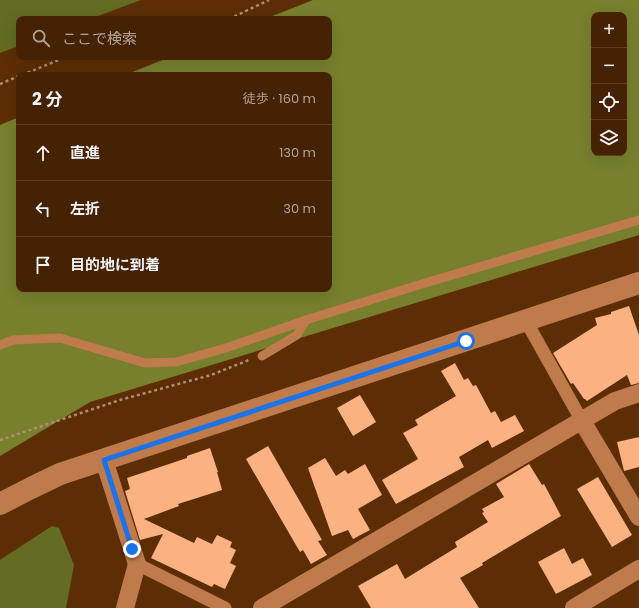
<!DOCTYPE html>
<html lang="ja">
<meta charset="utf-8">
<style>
:root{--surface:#462204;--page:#4d2a0e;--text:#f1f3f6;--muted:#b0a49a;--line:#5e3f26}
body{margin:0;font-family:Poppins,"Noto Sans JP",sans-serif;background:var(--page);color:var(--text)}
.controls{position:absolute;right:12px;top:12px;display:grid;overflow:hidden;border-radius:8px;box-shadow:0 4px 16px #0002}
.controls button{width:36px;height:36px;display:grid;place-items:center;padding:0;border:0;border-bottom:1px solid var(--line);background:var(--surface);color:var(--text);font:20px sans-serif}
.stop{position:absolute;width:12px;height:12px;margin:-9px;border:3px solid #1a73e8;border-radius:50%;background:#fff}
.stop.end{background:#1a73e8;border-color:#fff;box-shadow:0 1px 4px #0008}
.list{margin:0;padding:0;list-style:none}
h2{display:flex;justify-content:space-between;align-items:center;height:52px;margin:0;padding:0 16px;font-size:17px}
h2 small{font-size:13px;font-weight:400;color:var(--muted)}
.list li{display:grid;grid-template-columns:26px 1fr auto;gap:12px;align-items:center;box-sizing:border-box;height:56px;padding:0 16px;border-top:1px solid var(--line)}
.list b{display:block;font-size:15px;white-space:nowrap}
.list em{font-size:13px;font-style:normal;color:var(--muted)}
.icon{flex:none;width:22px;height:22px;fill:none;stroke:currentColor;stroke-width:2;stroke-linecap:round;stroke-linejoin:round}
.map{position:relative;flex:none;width:639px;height:608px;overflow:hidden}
.search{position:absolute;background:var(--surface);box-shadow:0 4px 16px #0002;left:16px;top:16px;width:316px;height:44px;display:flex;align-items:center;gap:10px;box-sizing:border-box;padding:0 14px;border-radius:8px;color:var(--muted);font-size:15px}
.panel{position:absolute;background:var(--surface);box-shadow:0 4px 16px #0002;left:16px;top:72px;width:316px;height:220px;border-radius:8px}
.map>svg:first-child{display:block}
</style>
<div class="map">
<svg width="639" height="608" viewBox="0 0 639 608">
<rect width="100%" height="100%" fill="#5d2e06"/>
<g fill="#646b23">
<polygon points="0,0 141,0 90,19 19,19 19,46 0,53"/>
<polygon points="52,526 59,528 74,565 66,608 0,608 0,560"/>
</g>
<path fill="#78802e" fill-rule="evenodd" d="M313 0H639V235L90 402 0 456V125L19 117V289H329V75H125L170 57H329V19H265ZM594 15H624V153H594Z"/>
<g fill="#fbb282">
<polygon points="629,306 639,335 639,383 631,385 627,375 587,401 585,399 584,399 573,383 571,384 553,353 597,325 595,318 611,314 611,312"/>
<polygon points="455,363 464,380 468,378 473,386 476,385 491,413 495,411 501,422 515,415 524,431 492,448 488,440 459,457 464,467 396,504 382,480 418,459 403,433 418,425 415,420 456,396 441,371"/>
<polygon points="360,395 376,422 353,436 337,408"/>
<polygon points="639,437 639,467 624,471 617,442"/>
<polygon points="268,446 322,540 318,541 327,555 311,564 303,550 300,552 246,459"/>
<polygon points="210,448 218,472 217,472 222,490 178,504 179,506 144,519 194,543 197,537 212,544 217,535 232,542 230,547 236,550 230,563 236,566 225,589 214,584 212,587 151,558 163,534 140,540 125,491 130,489 127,478 187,458 187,456"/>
<polygon points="325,458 336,476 345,470 348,474 365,464 382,495 358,509 370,530 353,539 348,530 332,536 308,468"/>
<polygon points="529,464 542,485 544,484 561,516 482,563 483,565 460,578 479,608 371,608 358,586 397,564 405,579 457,547 455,542 488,522 482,513 484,512 482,509 504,497 496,484"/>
<polygon points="598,477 632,535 612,547 577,489"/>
<polygon points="564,548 572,564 583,558 592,575 556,594 538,562"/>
</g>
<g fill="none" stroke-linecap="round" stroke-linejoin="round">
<g stroke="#b08e73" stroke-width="2.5" stroke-dasharray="3 3" stroke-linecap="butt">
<polyline points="229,19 269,0"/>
<polyline points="22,75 66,57"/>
<polyline points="0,84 19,76"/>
<polyline points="0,440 120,400 211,375 249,360"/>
</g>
<g stroke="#bf7b4c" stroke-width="9">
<polyline points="0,345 13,340 60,338 145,363 176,362 226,348 306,320 425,283 639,220"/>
<polyline points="262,356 297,335 306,320"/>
</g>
<g stroke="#bf7b4c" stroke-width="13">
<polyline points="526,321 582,421"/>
<polyline points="137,564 225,608"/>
</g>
<g stroke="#bf7b4c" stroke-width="18">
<polyline points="582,421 639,517"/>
<polyline points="104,460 137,564 125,608"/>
<polyline points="262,608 615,401 639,393"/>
<polyline points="574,608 639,569"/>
</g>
<polyline stroke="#bf7b4c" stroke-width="22" points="0,504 31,488 60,474 639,283"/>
</g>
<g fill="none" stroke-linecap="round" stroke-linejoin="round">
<polyline stroke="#1a73e8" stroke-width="5" points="132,549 104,460 466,341"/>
</g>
</svg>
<div class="controls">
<button>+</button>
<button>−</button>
<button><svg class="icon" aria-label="locate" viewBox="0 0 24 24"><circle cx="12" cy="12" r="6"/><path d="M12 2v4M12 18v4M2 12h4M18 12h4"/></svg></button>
<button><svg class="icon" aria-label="layers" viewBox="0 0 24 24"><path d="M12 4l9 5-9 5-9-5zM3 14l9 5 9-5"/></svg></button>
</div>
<div class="stop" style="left:466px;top:341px"></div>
<div class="stop end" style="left:132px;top:549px"></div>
<div class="search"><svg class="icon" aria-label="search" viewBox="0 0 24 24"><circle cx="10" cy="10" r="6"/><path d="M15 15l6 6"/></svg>ここで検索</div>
<section class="panel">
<h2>2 分<small>徒歩 · 160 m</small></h2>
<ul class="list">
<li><svg class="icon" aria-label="ahead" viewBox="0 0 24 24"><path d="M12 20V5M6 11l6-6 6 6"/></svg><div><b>直進</b></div><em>130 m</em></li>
<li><svg class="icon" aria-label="left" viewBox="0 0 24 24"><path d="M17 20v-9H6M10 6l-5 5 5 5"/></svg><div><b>左折</b></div><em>30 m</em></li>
<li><svg class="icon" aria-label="arrive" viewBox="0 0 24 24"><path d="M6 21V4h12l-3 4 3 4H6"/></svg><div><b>目的地に到着</b></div></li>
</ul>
</section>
</div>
